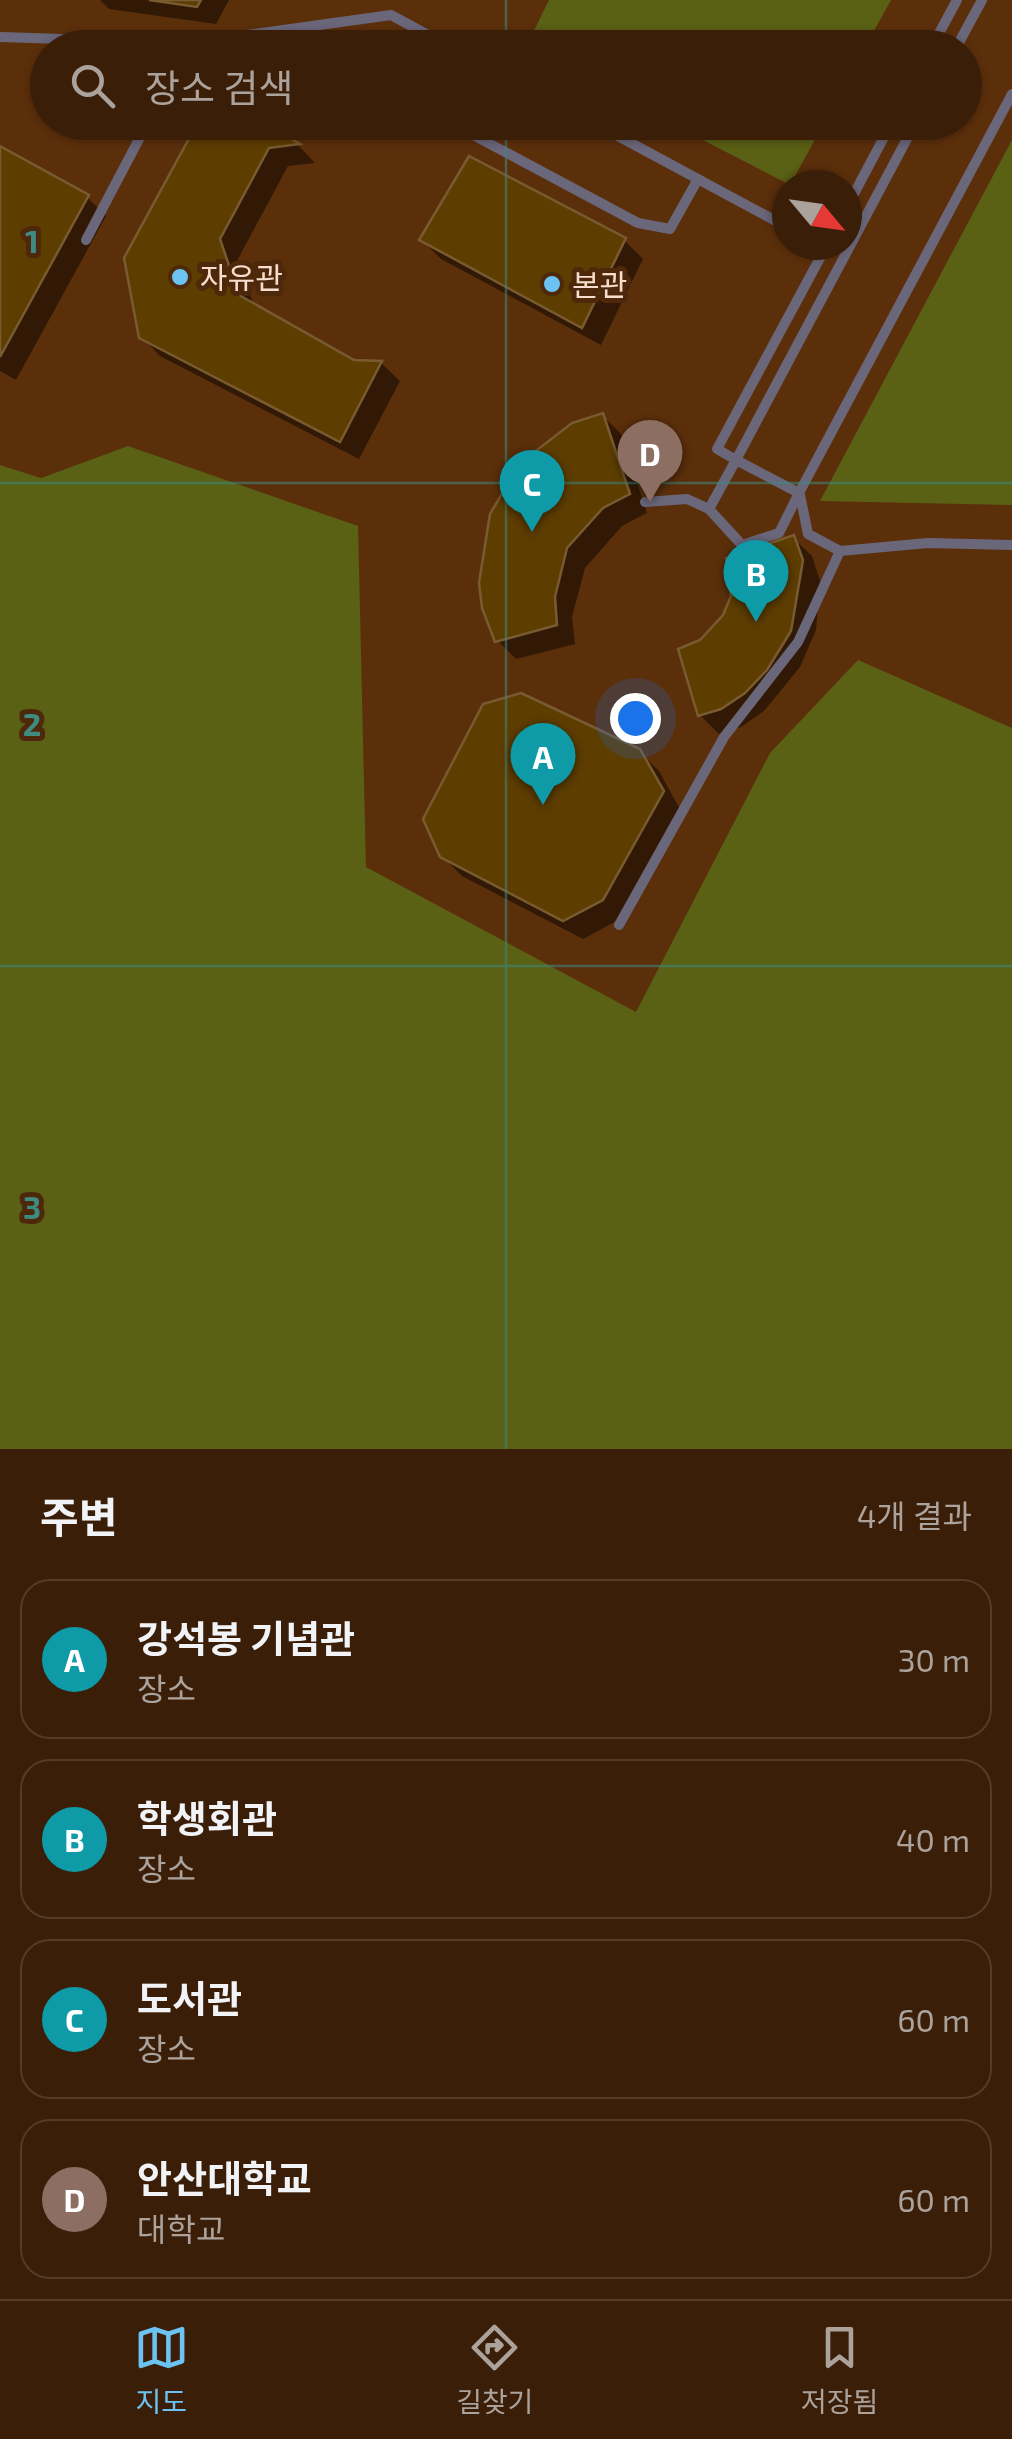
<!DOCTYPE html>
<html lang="ko">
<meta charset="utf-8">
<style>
:root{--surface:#3a1e08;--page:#412712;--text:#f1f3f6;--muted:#aba29c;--line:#543c29;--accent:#6cc3f2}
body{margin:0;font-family:"Exo 2","Noto Sans KR",sans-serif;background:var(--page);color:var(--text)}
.compass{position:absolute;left:772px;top:170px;width:90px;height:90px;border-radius:50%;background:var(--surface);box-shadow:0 2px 8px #0004;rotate:119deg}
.you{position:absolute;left:635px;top:718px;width:35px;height:35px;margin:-25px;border:8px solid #fff;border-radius:50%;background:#1a73e8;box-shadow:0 0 0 15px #1a73e833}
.badge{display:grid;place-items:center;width:65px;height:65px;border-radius:50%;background:var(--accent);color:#fff;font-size:32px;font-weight:700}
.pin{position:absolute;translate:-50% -82px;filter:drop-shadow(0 2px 5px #0008)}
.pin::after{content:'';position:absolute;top:52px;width:35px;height:30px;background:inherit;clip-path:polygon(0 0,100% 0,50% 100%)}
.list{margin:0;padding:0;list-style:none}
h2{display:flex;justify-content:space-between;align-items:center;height:130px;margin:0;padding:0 40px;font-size:42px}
h2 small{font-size:32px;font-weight:400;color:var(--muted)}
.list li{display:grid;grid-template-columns:65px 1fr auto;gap:30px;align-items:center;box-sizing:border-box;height:160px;margin:0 20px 20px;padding:0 20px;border:2px solid var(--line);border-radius:30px}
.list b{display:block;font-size:38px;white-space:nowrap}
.list p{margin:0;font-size:32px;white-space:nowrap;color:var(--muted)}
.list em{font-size:32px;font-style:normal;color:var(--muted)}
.icon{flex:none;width:55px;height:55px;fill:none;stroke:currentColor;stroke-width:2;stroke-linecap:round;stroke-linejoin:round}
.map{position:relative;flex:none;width:1012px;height:1449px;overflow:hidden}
.search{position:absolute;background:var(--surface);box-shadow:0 2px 8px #0004;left:30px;right:30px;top:30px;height:110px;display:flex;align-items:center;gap:25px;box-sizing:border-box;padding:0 35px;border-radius:55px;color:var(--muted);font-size:38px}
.sheet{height:850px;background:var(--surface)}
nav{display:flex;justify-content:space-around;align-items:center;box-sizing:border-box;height:140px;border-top:2px solid var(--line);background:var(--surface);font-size:28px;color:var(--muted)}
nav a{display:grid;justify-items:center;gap:5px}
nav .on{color:var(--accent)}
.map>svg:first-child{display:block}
</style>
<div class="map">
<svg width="1012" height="1449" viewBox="0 0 1012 1449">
<rect width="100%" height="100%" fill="#4e280a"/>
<path fill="#5c2f0b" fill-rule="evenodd" d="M0 0H1012V728L858 661 770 753 636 1013 366 867 357 526 128 446 40 478 0 465ZM48 48H964V122H48ZM787 185H847V245H787Z"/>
<g fill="#5a6115">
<polygon points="549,0 891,0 865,47 526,47"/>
<polygon points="670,123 824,122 824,123 790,185"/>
<polygon points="1012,140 1012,505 820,501"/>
<polygon points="128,446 358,526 366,867 636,1012 770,753 858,660 1012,728 1012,1449 0,1449 0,465 41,478"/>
</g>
<g fill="#0007">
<polygon points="100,0 229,0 216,24 109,9"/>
<polygon points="260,122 299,146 315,163 288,166 238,259 254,306 353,363 381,363 400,381 359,459 160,356 141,336"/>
<polygon points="0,149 87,197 106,216 16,380 0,371"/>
<polygon points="422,240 624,240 643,259 601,345 441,259"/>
<polygon points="603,416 621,434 647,513 622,526 585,568 572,617 575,644 516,659 497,640"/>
<polygon points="793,538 812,556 820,581 816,630 800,667 764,711 741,727 719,734 700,715 701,642"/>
<polygon points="639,751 659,771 681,811 622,918 583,939 462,876 442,856"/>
</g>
<g fill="#5e3d01" stroke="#795b31" stroke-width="2.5">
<polygon points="149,0 201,0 197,7"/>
<polygon points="198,122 264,122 300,144 269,148 220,239 239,295 354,360 382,361 340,442 139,338 124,258"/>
<polygon points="0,146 89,195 0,357"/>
<polygon points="469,156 626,238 582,328 419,240"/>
<polygon points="603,413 630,494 603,508 567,548 555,597 557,625 495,642 482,608 479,583 490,514 520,463 572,423"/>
<polygon points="794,535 803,560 791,631 767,670 745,693 721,709 698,716 678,649 700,640 723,615 731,596 726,558"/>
<polygon points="521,693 640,749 664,791 603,900 563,921 440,857 423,819 483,704"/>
</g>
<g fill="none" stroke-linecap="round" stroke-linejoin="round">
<g stroke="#6b677b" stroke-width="10">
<polyline points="0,37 190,43"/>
<polyline points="188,48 190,43 391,15 452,48"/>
<polyline points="931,48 957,0"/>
<polyline points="956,48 982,0"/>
<polyline points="449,122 638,223 670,229 698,179"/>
<polyline points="592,122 787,227"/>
<polyline points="847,207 892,122"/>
<polyline points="86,240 148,122"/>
<polyline points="827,245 717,449 736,460 916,122"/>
<polyline points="799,493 779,533 742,545 709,509 736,460 799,493 1012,94"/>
<polyline points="800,495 808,534 840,551 928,543 1012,545"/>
<polyline points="645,502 687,499 709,509"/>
<polyline points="619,925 724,737 798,642 840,551"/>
</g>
</g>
<path fill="none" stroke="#3d8b81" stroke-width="2.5" stroke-opacity="0.55" d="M506 0V48M506 122V1449M0 483H1012M0 966H1012"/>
<g fill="#6cc3f2" stroke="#4e280a" stroke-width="4">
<circle cx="180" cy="277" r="10"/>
<circle cx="552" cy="284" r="10"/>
</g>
<g text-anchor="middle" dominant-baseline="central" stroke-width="10" stroke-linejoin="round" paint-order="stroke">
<g font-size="30" fill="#f6ddcd" stroke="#4e280a" text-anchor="start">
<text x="200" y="277">자유관</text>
<text x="572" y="284">본관</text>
</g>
</g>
<g font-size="32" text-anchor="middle" font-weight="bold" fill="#3d8b81" stroke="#4e280a" stroke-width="10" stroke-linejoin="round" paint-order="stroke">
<text x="32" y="253">1</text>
<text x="32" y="736">2</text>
<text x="32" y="1219">3</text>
</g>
</svg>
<svg class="compass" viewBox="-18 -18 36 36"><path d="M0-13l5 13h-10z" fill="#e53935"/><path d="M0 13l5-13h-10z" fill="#aba29c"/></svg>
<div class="you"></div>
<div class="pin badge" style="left:543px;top:805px;background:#0f9aa8">A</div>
<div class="pin badge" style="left:756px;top:622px;background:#0f9aa8">B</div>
<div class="pin badge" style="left:532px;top:532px;background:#0f9aa8">C</div>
<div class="pin badge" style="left:650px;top:502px;background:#8d6e63">D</div>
<div class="search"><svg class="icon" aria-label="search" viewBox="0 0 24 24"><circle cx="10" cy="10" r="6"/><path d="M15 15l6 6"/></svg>장소 검색</div>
</div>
<section class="sheet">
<h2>주변<small>4개 결과</small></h2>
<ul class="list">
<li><span class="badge" style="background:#0f9aa8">A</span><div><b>강석봉 기념관</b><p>장소</p></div><em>30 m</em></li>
<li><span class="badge" style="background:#0f9aa8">B</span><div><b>학생회관</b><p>장소</p></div><em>40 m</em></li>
<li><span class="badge" style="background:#0f9aa8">C</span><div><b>도서관</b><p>장소</p></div><em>60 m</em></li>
<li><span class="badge" style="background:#8d6e63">D</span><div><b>안산대학교</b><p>대학교</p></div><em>60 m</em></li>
</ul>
</section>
<nav>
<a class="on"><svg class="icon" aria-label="map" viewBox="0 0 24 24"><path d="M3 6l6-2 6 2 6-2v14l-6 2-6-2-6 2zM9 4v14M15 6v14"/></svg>지도</a>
<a><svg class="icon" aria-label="directions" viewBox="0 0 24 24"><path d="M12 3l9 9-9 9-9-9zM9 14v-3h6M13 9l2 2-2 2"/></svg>길찾기</a>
<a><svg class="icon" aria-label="saved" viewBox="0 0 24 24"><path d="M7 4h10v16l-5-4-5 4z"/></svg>저장됨</a>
</nav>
